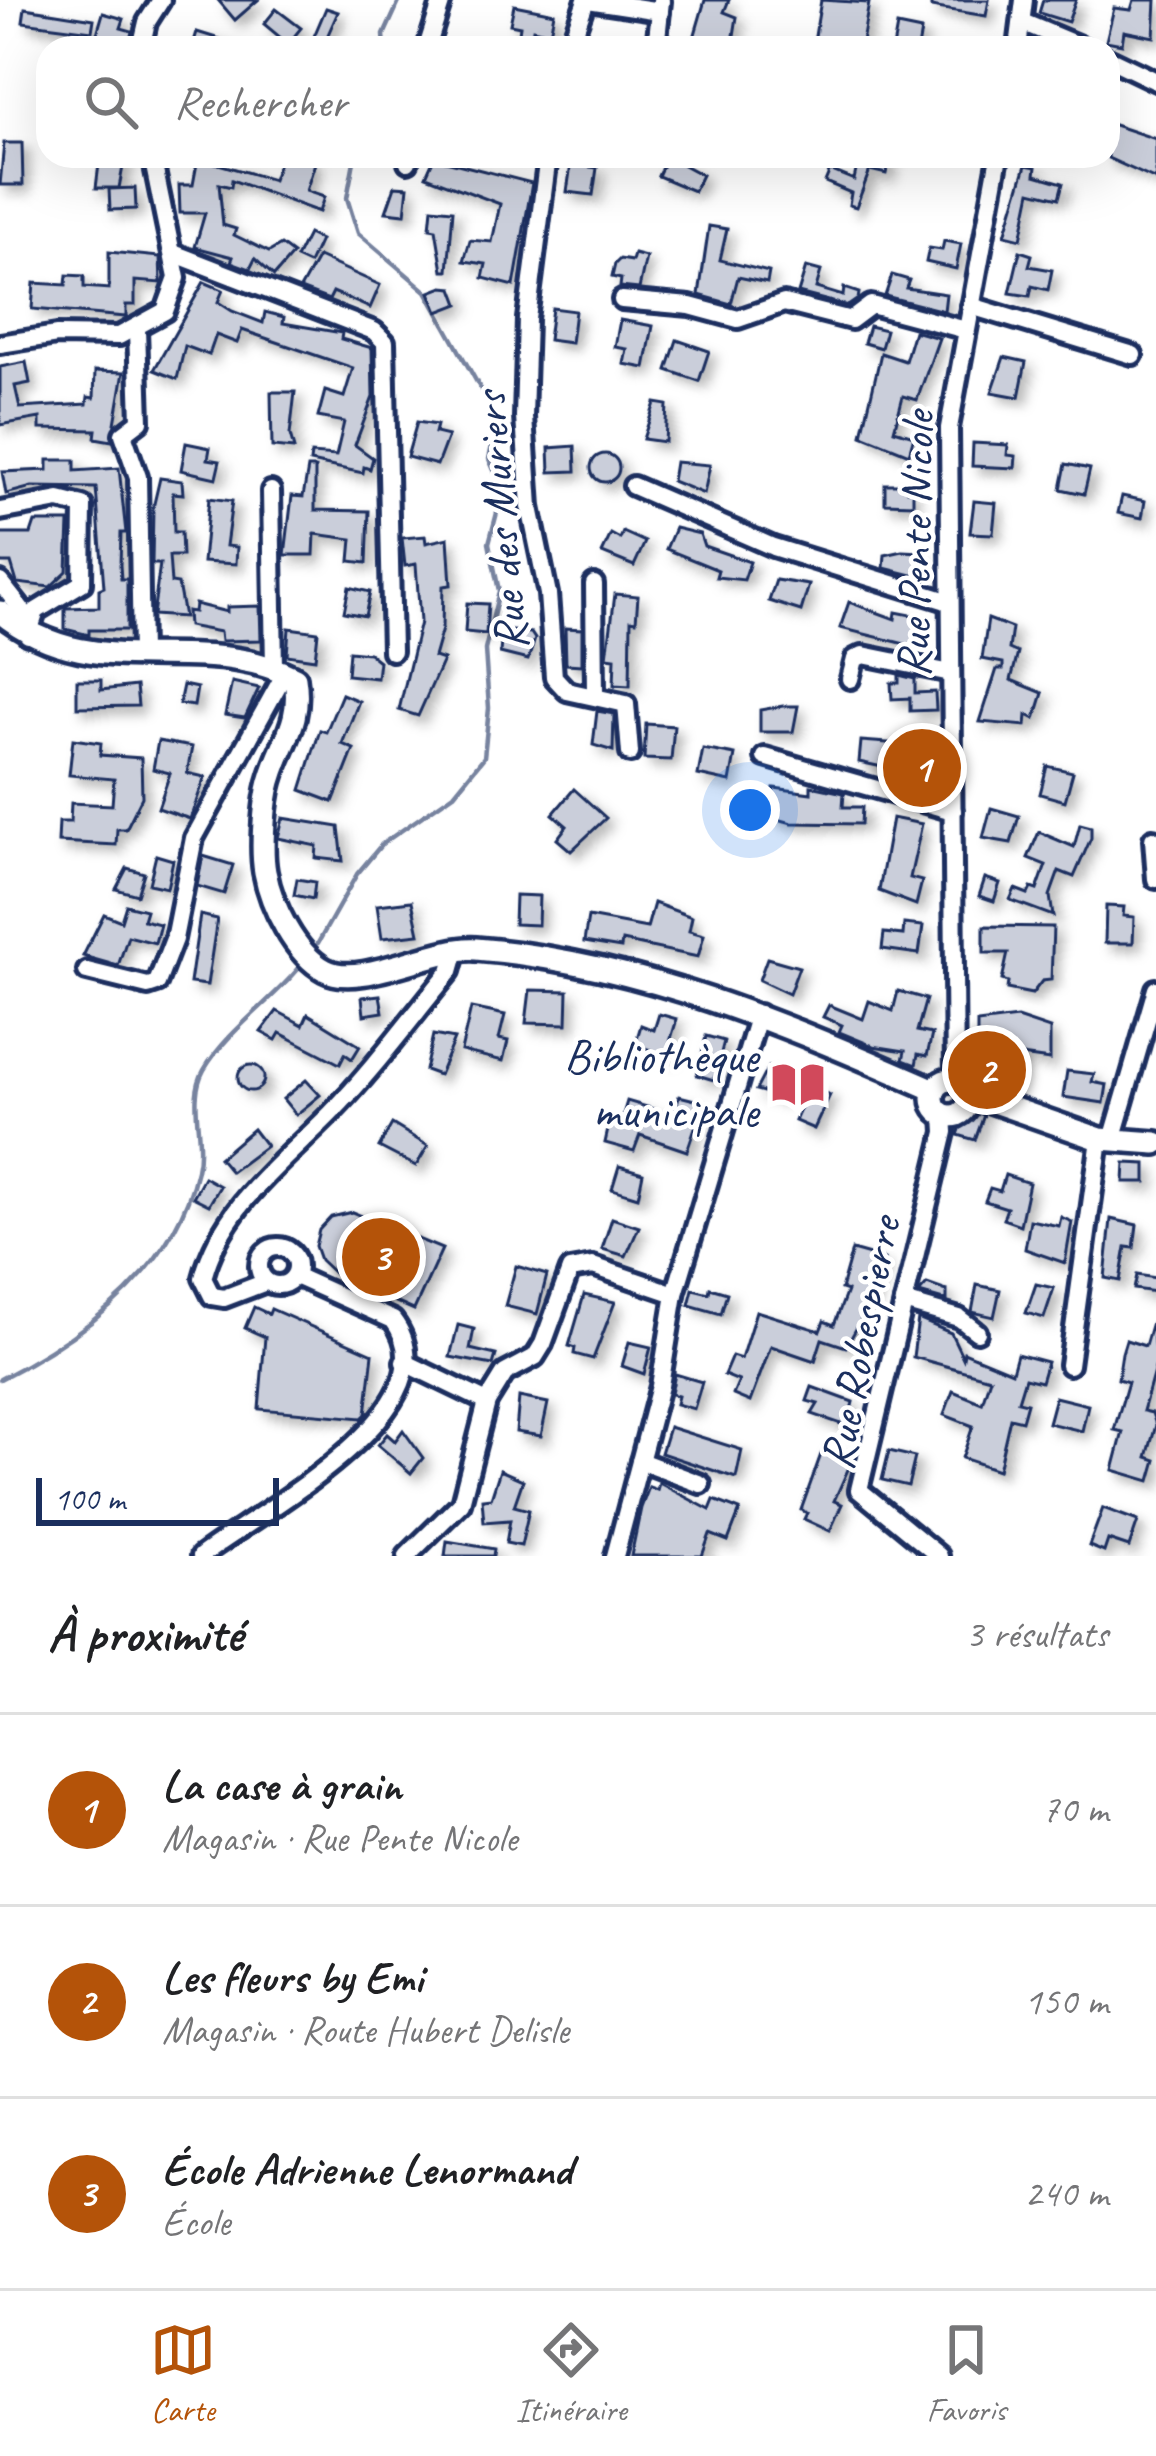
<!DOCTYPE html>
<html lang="fr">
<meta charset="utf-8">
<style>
:root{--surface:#fff;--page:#f6f6f6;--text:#202124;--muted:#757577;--line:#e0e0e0;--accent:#b45309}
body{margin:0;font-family:Caveat,sans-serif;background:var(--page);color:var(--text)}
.scale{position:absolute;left:36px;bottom:30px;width:243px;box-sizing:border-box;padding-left:12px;border:6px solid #1b2f5e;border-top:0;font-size:33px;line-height:42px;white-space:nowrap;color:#1b2f5e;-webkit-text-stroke:9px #fff;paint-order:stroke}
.you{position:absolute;left:750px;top:810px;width:42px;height:42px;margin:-30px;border:9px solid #fff;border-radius:50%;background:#1a73e8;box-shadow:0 0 0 18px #1a73e833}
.badge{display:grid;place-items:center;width:78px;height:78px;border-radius:50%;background:var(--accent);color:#fff;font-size:39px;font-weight:700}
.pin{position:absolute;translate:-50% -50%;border:6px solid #fff;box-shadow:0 3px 12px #0006}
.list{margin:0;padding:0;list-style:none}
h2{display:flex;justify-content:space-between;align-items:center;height:156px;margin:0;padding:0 48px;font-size:51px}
h2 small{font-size:39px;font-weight:400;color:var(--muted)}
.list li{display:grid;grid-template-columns:78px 1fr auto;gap:36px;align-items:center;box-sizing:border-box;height:192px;padding:0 48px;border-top:3px solid var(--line)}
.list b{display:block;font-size:45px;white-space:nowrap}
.list p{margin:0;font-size:39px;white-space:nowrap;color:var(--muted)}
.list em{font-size:39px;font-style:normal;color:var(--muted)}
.icon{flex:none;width:66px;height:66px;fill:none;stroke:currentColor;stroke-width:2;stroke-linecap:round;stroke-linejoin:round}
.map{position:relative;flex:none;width:1156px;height:1556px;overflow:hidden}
.search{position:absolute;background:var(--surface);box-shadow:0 12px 48px #0002;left:36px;right:36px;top:36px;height:132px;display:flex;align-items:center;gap:30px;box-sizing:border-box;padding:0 42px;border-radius:36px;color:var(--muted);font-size:45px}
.sheet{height:732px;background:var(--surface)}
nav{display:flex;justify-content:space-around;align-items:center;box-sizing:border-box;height:168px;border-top:3px solid var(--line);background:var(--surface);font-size:33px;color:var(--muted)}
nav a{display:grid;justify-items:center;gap:6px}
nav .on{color:var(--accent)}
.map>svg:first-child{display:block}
</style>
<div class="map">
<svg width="1156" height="1556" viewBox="0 0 1156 1556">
<defs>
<filter id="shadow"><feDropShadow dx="7" dy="7" stdDeviation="6" flood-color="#0004"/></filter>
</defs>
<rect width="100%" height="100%" fill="#fff"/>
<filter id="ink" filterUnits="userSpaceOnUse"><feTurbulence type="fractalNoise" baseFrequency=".00833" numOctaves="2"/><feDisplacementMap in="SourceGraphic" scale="24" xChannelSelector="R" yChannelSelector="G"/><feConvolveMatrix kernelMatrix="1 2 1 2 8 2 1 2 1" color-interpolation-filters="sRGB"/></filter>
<g filter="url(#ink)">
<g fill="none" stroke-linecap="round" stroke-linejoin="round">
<g stroke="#77839f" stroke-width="4.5">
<polyline points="385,48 384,35 400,0"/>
<polyline points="318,943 357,874 382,844 454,794 484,757 489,708 485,650 499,591 489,543 503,490 489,459 496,427 490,406 426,291 358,233 347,198 355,156"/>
<path d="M0 1379C86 1335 175 1268 197 1170 205 1137 187 1100 204 1070 227 1031 271 1002 299 968"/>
</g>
</g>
<g fill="#caceda" stroke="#1b2f5e" stroke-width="3" filter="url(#shadow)">
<polygon points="218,0 258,0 235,20"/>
<polygon points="705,0 729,0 724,12 737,17 732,48 691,48"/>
<polygon points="821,0 869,3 861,48 813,48"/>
<polygon points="931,0 989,0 986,16 931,7"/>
<polygon points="1043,0 1076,0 1068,22 1039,13"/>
<polygon points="1134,0 1156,0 1154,37 1124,31 1122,44 1106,41 1114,8 1131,10"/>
<polygon points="514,5 554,13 550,33 533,29 530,48 517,48 520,26 510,24"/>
<polygon points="25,8 94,19 92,31 23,22"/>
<polygon points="326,8 338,12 322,48 309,48"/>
<polygon points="276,9 301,28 288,44 264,24"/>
<polygon points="103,13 124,19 121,28 132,31 129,45 96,37"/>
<polygon points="897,26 921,31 918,48 893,48"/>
<polygon points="197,32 239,45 238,48 192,48"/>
<polygon points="1108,123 1156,139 1156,180 1108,158"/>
<polygon points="4,143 22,143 23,185 0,185"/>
<polygon points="100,156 125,156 119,188 96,188"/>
<polygon points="281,156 308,156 306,161 315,163 306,191 324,197 319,212 232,180 231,187 219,184 223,225 236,229 234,235 269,252 281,245 293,254 274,276 255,259 250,269 231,262 233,257 195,247 205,213 180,213 179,185 193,185 198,158 273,180"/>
<polygon points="667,156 702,175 694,191 658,176"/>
<polygon points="859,156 890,156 886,174 870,170 856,207 849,205 851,193 825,182 830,170 854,180"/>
<polygon points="434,158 532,183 514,286 483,278 486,264 464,261 470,240 492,242 500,204 426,176"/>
<polygon points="571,164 597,168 593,195 567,192"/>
<polygon points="1026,165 1036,167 1035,175 1063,183 1059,198 1031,191 1021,239 1005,235"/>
<polygon points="395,186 408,187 405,214 386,212"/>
<polygon points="135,188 136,209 110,210 109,189"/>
<polygon points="432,208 453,210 448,271 443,271 436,229 430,228"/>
<polygon points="709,226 727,229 720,260 769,272 767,283 738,277 731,304 699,295"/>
<polygon points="308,234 320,240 309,264 296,258"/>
<polygon points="944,241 961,244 956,269 926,262 929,248 942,250"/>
<polygon points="1020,251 1032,255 1029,266 1052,270 1048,290 1032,286 1030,296 1010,293"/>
<polygon points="109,252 160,257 161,283 135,281 135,305 126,305 126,317 32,309 34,283 66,285 67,275 84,276 84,287 109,289"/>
<polygon points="634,254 646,257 639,289 620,287 621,279 612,277 615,264 620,259 632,261"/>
<polygon points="318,257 380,285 370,308 333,292 329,300 300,289"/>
<polygon points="806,267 821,271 816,288 843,296 844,288 859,293 858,299 848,306 798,293"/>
<polygon points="892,275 909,280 906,288 946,294 944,311 885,296"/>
<polygon points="204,282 223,290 218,302 232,311 263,323 265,312 284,317 283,323 342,333 341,339 372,348 373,397 355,445 373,458 370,469 364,467 363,473 310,462 311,454 336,456 344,422 318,417 325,391 344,397 353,368 242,330 237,343 216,335 209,355 185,346 177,379 154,370"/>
<polygon points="443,287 453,288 459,304 438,312 430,292"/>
<polygon points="552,308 575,311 571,343 548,340"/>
<polygon points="620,320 653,326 645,368 624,364 627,349 615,347"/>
<polygon points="869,326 886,330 881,348 864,343"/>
<polygon points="914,331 939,338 917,400 903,396 894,430 914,436 909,454 862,435 881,353 905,361"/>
<polygon points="677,340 709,351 699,381 667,370"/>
<polygon points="1004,357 1026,362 1019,397 992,392"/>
<polygon points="26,362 30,383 15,386 20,408 87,404 88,397 94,398 95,371 124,372 112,441 95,438 96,430 40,429 40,418 0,425 0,367"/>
<polygon points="271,392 295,392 290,435 294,449 272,447"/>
<polygon points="655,403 667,405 665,442 643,439"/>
<polygon points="417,422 437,425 435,433 448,436 437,465 407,457"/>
<polygon points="186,443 210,448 208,459 220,461 216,478 181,470"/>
<polygon points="973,443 1008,445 1007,455 1016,456 1015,468 972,466"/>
<polygon points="575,446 576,471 550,472 549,448"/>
<circle cx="605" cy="468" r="14"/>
<polygon points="48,460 75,460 75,471 119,468 126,533 121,533 120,565 121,579 127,579 127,630 89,630 89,635 65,629 65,608 99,607 99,589 104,587 96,488 32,487 6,494 2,472 48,470"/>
<polygon points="675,462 710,465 704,494 672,481"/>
<polygon points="1066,464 1090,469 1084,494 1061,489"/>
<polygon points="308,468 315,468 315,510 369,511 367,563 350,561 352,539 315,534 314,555 285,555 292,496 303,497"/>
<polygon points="160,478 182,481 183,494 173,493 174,532 181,532 182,556 169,556 171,583 178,584 184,617 153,615 160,564 152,564 153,508"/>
<polygon points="885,484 906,484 907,491 913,491 913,504 885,503"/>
<polygon points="1122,496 1145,501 1142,518 1118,513"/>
<polygon points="209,498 232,501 226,546 237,547 236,564 203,562"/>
<polygon points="974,501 996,503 993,534 970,533"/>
<polygon points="35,522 69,522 67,571 50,587 17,583 11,563 0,563 0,534 31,534"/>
<polygon points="675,528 700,534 704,546 750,562 744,580 716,577 718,570 666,549"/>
<polygon points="623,532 645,542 634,566 602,553 611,534 620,539"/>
<polygon points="425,536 426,543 448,538 451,585 443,586 442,629 434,657 443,660 418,716 399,710 420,622 416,564 405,566 402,538"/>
<polygon points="903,551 921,552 920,577 884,568 885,555"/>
<polygon points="776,580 809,585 801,611 769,601"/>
<polygon points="349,587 370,592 365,616 344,612"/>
<polygon points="615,594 638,596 636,621 631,620 630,686 614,685 615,658 607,657"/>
<polygon points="849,602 895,619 896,612 916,616 913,646 840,628"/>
<polygon points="467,603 488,604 486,634 465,632"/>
<polygon points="195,604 227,612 227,607 260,606 261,640 221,641 220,632 188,626 187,611 194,612"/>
<polygon points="988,619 1012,628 1009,649 1018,653 1011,680 1043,693 1035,719 1027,715 1026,726 980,722 997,669 1003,669 1003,663 982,659"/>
<polygon points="289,628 318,632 315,659 287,655"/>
<polygon points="565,628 582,629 582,665 566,664"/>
<polygon points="502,630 531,633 535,639 528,660 500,653"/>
<polygon points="349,651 369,653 379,661 377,678 347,675"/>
<polygon points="899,675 915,679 915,693 935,692 936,710 910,711 910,698 892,699 891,683 899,683"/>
<polygon points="77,680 101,680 101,690 136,686 138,706 77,707"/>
<polygon points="232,682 259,688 245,718 225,715"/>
<polygon points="183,685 197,688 194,706 179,704"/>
<polygon points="342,694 359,701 342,744 354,749 333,802 301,790 320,730 326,732"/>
<polygon points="783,706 798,706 793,732 760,732 760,710"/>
<polygon points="597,711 614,714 613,751 593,745"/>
<polygon points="646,724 674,726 671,760 644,759"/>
<polygon points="73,739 101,743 100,755 141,758 142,797 126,829 117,829 116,845 58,842 59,822 70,822 71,803 112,805 114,779 69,775"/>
<polygon points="158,741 192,747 187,773 205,777 190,819 158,808 170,773 153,769"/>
<polygon points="861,741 927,746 924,776 859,762"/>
<polygon points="703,749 735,755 730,782 698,775"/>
<polygon points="1047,766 1073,772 1065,801 1040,794"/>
<polygon points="811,786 844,793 843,807 862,807 861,824 792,823 770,817 774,788 811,793"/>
<polygon points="574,789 606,818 571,851 557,839 567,826 553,814"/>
<polygon points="991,808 1019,816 1011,843 983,838"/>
<polygon points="283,818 339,827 343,861 316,858 317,846 278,838"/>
<polygon points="892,818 922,824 910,878 922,881 916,905 879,891"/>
<polygon points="1080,824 1091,827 1091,838 1074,877 1059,871 1050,896 1053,916 1010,900 1015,889 1028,894 1031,888 1037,890 1046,865 1028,858 1039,832 1074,847"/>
<polygon points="156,855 173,860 167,888 149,884"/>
<polygon points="203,856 233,865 224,894 197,886"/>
<polygon points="127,868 144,873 137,895 116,889"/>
<polygon points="985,878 1000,883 994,901 979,896"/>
<polygon points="297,879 315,882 313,899 294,895"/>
<polygon points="515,895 539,896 538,925 514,924"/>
<polygon points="412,901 419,934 382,938 377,905"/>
<polygon points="654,903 692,917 689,931 704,935 698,957 622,941 621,948 584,942 588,917 647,928"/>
<polygon points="126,905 146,910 143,920 160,924 155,943 128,936 118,966 83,956 104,914 121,921"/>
<polygon points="1106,906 1124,907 1123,916 1134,917 1133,943 1105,943"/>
<polygon points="200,915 217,919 207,985 190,983"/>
<polygon points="904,924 923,926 919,954 882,949 884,933 903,935"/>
<polygon points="984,926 1053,927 1051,980 1042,981 1032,994 1007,989 1008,982 1002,980 1008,953 984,953"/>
<polygon points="767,958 799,967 789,994 759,980"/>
<polygon points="530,990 568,991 567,1024 526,1023"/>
<polygon points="898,991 926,999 917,1031 932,1034 927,1056 918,1054 916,1065 903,1060 905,1051 873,1046 839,1032 842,1025 823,1017 829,1005 863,1019 869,1001 893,1011"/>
<polygon points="380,995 383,1012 364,1015 362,997"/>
<polygon points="471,1008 505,1015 499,1039 508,1041 503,1061 461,1051"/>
<polygon points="277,1011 303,1025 308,1014 360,1046 352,1059 345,1054 340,1064 280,1033 276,1040 261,1032"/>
<polygon points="659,1014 677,1019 666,1055 635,1045 641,1025 654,1030"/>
<polygon points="1017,1018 1050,1029 1050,1060 1021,1056 1008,1087 977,1074 977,1023"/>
<polygon points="433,1035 454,1039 439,1075 425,1070"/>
<polygon points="706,1036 724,1041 714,1080 697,1075"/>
<circle cx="251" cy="1078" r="13"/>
<polygon points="768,1067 792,1079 782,1097 756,1090"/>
<polygon points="1067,1071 1094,1074 1092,1082 1107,1085 1104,1103 1063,1097"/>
<polygon points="306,1080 320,1095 296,1115 283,1099"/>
<polygon points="811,1085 830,1095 814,1129 795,1121"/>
<polygon points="679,1096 699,1101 701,1110 687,1151 640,1135 634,1151 605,1143 609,1125 619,1128 627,1101 674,1115"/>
<polygon points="967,1109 984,1115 975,1140 958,1135"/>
<polygon points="392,1124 428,1146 416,1166 379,1147"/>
<polygon points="253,1129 266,1146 231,1172 219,1158"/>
<polygon points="1125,1163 1146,1164 1146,1182 1124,1182"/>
<polygon points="619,1166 643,1173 638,1197 612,1189"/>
<polygon points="1005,1175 1029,1183 1020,1225 1003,1219 1007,1208 985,1201 990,1188 1000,1191"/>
<polygon points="204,1177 220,1186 209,1205 193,1197"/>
<polygon points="352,1212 442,1249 414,1310 337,1276 320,1260 315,1246 319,1230 331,1217"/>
<polygon points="1061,1217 1072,1222 1065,1263 1025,1249 1030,1220 1059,1226"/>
<polygon points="612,1218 639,1227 626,1256 602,1249"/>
<polygon points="1111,1219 1137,1225 1134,1248 1126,1247 1120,1281 1105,1278"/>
<polygon points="852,1250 884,1259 871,1302 846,1347 822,1339 815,1361 771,1346 750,1402 733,1395 739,1381 724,1375 732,1356 741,1359 756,1311 820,1331 824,1321 834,1325 847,1291 841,1289"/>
<polygon points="516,1266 547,1275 537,1314 505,1306"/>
<polygon points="1137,1275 1156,1278 1156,1292 1134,1289"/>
<polygon points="927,1284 947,1291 947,1301 919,1293"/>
<polygon points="1036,1284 1054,1288 1044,1318 1026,1313"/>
<polygon points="977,1285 1000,1290 994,1317 972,1312"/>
<polygon points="710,1288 727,1293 721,1314 689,1305 693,1289 709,1293"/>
<polygon points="584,1295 615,1302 593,1359 574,1354 575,1348 569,1346"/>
<polygon points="254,1307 269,1314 271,1309 373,1354 366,1414 362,1418 259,1409 265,1337 245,1328"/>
<polygon points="918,1319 951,1333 963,1358 964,1352 1012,1372 1017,1354 1047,1362 1041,1382 1025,1378 1018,1401 1027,1403 1022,1421 1010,1418 998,1470 962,1458 973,1426 944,1415 953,1391 982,1403 990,1378 913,1357"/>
<polygon points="1152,1322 1156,1364 1143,1411 1152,1413 1156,1425 1147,1457 1156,1460 1150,1481 1113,1470 1123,1432 1114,1430 1128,1382 1118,1379 1122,1353 1126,1340 1145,1346"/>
<polygon points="458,1325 474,1329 470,1349 496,1355 493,1365 450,1357"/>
<polygon points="629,1342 651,1347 644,1374 622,1366"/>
<polygon points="675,1374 702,1382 694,1409 676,1404 678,1396 671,1394"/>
<polygon points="812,1387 853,1402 847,1426 812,1414 818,1404 807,1401"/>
<polygon points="519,1397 548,1403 541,1436 516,1432"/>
<polygon points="1055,1397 1088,1405 1082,1431 1048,1423"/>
<polygon points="669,1427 742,1450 736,1478 661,1453"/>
<polygon points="403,1430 423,1458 411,1473 378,1445 387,1434 395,1441"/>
<polygon points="824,1446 854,1456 834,1501 842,1504 830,1531 804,1519 807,1513 801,1510"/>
<polygon points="889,1451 915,1457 908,1486 882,1480"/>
<polygon points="500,1470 523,1480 514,1506 529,1510 521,1546 506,1543 510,1520 484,1522 482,1499 491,1498"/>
<polygon points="659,1483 710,1510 714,1500 740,1510 728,1541 710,1534 702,1556 631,1556 641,1508 649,1487 657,1490"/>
<polygon points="1103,1508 1138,1521 1129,1547 1108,1540 1104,1552 1089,1546"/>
<polygon points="447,1541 494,1549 493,1556 445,1556"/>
</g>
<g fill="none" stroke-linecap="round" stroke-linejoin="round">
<defs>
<g id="minor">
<polyline points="588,0 660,11"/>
<polyline points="1022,22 1084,48"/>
<polyline points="141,48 147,22 161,0"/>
<polyline points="427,48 442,0"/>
<polyline points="569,48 586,0"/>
<polyline points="656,48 661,1"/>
<polyline points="1018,48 1024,0"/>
<polyline points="1108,58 1156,81"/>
<polyline points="548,156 527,319 524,417 530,507 548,594 554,677 567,691 626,704 630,753"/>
<polyline points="408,162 409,156"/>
<polyline points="173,253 374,331 385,342 392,651"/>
<polyline points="622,300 690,306 738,319 784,303 851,320 871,305 966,330"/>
<polyline points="971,306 1133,355"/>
<polyline points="137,329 140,421 123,434 138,477 141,655"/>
<polyline points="0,344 57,335 119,336 165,311 177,278 152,156"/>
<polyline points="633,486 773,547 950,602"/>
<polyline points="271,491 274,667"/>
<polyline points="0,511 59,500 83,506 82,583 36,611 28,635"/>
<polyline points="0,582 30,620"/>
<polyline points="594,584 595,695"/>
<polyline points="850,679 855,659 863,655 951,673"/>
<polyline points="765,757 953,811"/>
<polyline points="1153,839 1156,879"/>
<polyline points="87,971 148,986 157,983 174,939 194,838 285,673"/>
<polyline points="955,1081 949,428 999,156"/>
<polyline points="1112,1140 1156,989"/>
<circle cx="278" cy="1266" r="19"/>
<path d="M266 1282 224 1298 212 1296 203 1278C222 1206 282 1163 331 1113 374 1069 411 1018 450 971L456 950"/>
<polyline points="904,1302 959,1318 977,1332"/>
<polyline points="404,1362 487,1402"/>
<polyline points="1069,1365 1100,1139"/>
<polyline points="640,1461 701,1484"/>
<path d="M201 1556C255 1514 460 1408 393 1320L295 1276"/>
<polyline points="407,1556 461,1503 487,1402 505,1373 535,1357 543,1344 570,1270 593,1266 675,1294"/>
<polyline points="615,1556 660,1386 675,1294 759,1014"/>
<polyline points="939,1556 859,1490 945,1132 944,1115"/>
</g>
<g id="major">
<path d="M0 612C93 689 199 628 295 678 303 728 277 745 268 790 264 811 261 850 265 872 271 905 295 954 325 970 360 989 435 946 476 949 640 962 786 1025 935 1090"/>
<circle cx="951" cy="1098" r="18"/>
<polyline points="968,1093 1100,1139 1156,1143"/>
</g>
</defs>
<use href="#minor" stroke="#1b2f5e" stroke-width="26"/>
<use href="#major" stroke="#1b2f5e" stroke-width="30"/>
<use href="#minor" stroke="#fff" stroke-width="16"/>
<use href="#major" stroke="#fff" stroke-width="21"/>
</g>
</g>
<defs>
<symbol id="library-bare" viewBox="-9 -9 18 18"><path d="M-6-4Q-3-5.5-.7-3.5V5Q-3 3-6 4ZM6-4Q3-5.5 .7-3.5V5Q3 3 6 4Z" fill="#d1495b" stroke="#fff" stroke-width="2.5" paint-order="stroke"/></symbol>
</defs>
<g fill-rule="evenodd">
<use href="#library-bare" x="760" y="1046" width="76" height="76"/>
</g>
<g text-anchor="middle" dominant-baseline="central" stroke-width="9" stroke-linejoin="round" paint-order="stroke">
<g font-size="48" fill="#1b2f5e" stroke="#fff">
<text transform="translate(500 521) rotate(-95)">Rue des Muriers</text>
<text transform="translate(915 544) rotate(-89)">Rue Pente Nicole</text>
<text transform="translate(860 1343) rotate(-79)">Rue Robespierre</text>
</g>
<g font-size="48" fill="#1b2f5e" stroke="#fff" text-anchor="end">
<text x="758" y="1056">Bibliothèque<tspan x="758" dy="55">municipale</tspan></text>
</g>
</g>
</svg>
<div class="scale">100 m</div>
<div class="you"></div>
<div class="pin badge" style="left:922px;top:768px">1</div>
<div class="pin badge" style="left:987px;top:1070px">2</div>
<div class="pin badge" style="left:381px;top:1257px">3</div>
<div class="search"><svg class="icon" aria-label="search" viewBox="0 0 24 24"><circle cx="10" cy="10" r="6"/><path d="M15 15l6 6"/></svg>Rechercher</div>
</div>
<section class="sheet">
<h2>À proximité<small>3 résultats</small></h2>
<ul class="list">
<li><span class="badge">1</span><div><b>La case à grain</b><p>Magasin · Rue Pente Nicole</p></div><em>70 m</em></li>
<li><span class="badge">2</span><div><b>Les fleurs by Emi</b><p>Magasin · Route Hubert Delisle</p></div><em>150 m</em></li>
<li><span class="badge">3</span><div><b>École Adrienne Lenormand</b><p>École</p></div><em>240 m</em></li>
</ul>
</section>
<nav>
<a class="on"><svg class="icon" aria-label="map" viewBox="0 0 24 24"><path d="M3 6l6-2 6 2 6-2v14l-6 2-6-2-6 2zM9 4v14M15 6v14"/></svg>Carte</a>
<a><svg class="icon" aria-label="directions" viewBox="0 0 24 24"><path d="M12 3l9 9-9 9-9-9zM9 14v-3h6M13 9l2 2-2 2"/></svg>Itinéraire</a>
<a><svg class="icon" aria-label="saved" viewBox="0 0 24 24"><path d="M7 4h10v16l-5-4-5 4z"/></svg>Favoris</a>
</nav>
